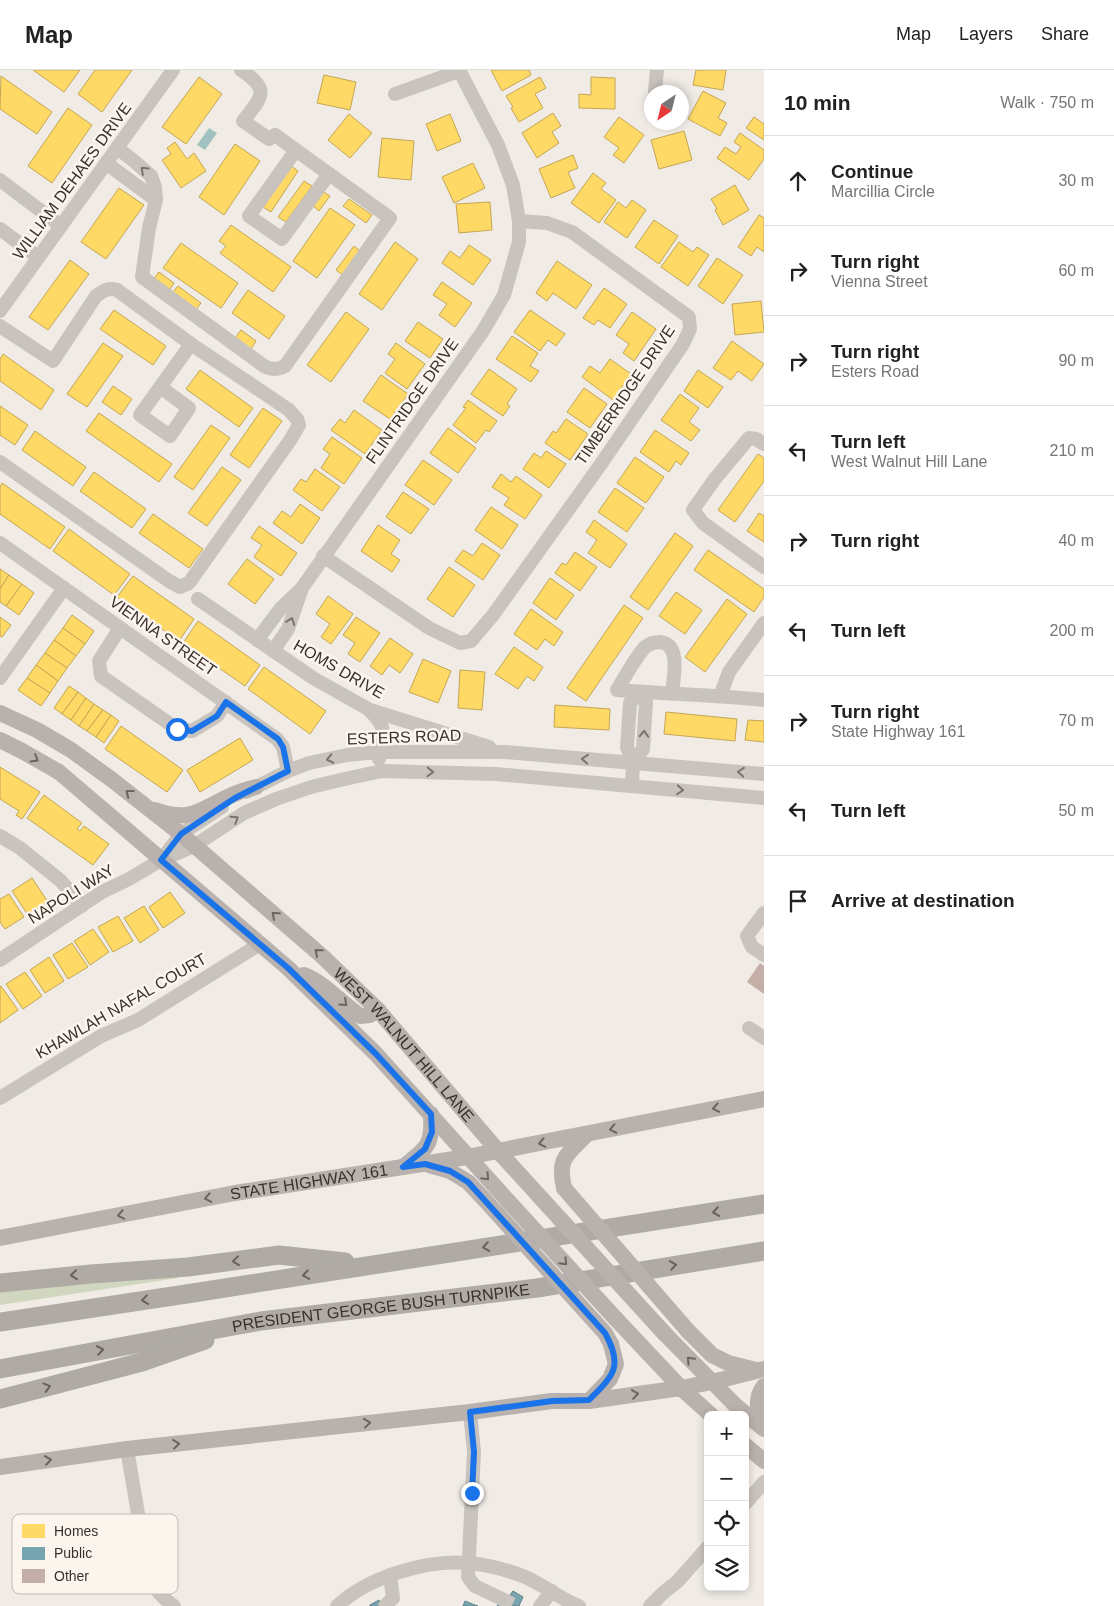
<!DOCTYPE html>
<meta charset="utf-8">
<style>
:root{--surface:#fff;--page:#f2f2f2;--text:#222;--muted:#767676;--line:#e0e0e0}
body{margin:0;font-family:Helvetica,sans-serif;background:var(--page);color:var(--text)}
.controls{position:absolute;right:15px;bottom:15px;display:grid;overflow:hidden;border-radius:8px;box-shadow:0 2px 8px #0003}
.controls button{width:45px;height:45px;display:grid;place-items:center;padding:0;border:0;border-bottom:1px solid var(--line);background:var(--surface);color:var(--text);font:25px sans-serif}
.compass{position:absolute;left:644px;top:15px;width:45px;height:45px;border-radius:50%;background:var(--surface);box-shadow:0 2px 8px #0003;rotate:215deg}
.stop{position:absolute;width:15px;height:15px;margin:-11px;border:4px solid #1a73e8;border-radius:50%;background:#fff}
.stop.end{background:#1a73e8;border-color:#fff;box-shadow:0 1px 5px #0008}
.list{margin:0;padding:0;list-style:none}
h2{display:flex;justify-content:space-between;align-items:center;height:65px;margin:0;padding:0 20px;font-size:21px}
h2 small{font-size:16px;font-weight:400;color:var(--muted)}
.list li{display:grid;grid-template-columns:32px 1fr auto;gap:15px;align-items:center;box-sizing:border-box;height:90px;padding:0 20px;border-top:1px solid var(--line)}
.list b{display:block;font-size:19px;white-space:nowrap}
.list p{margin:0;font-size:16px;white-space:nowrap;color:var(--muted)}
.list em{font-size:16px;font-style:normal;color:var(--muted)}
.icon{flex:none;width:28px;height:28px;fill:none;stroke:currentColor;stroke-width:2;stroke-linecap:round;stroke-linejoin:round}
.map{position:relative;flex:none;width:764px;height:1536px;overflow:hidden}
header{display:flex;align-items:center;gap:30px;box-sizing:border-box;height:70px;padding:0 25px;background:var(--surface);border-bottom:1px solid var(--line)}
header strong{font-size:24px}
nav{display:flex;gap:28px;margin-inline-start:auto;font-size:18px}
main{display:flex}
aside{flex:1;background:var(--surface)}
.map>svg:first-child{display:block}
</style>
<header>
<strong>Map</strong>
<nav><a>Map</a><a>Layers</a><a>Share</a></nav>
</header>
<main>
<div class="map">
<svg width="764" height="1536" viewBox="0 0 764 1536">
<rect width="100%" height="100%" fill="#f0ebe5"/>
<polygon fill="#d1d6bf" points="178,1204 178,1208 0,1235 0,1221"/>
<polygon fill="#a1c2c1" points="209,58 217,63 205,80 197,75"/>
<g fill="#ffd966" stroke="#c4a654">
<polygon points="33,0 80,0 64,22"/>
<polygon points="95,0 132,0 102,42 78,24"/>
<polygon points="491,0 529,0 531,5 502,21"/>
<polygon points="696,0 726,0 723,20 693,15"/>
<polygon points="324,5 356,12 350,40 317,33"/>
<polygon points="1,6 52,42 37,64 0,39"/>
<polygon points="199,7 222,24 186,74 162,57"/>
<polygon points="540,7 546,18 535,24 543,38 519,52 511,38 513,37 506,26"/>
<polygon points="591,7 615,8 615,39 579,38 579,24 591,25"/>
<polygon points="703,21 726,33 718,48 727,53 720,66 688,49"/>
<polygon points="68,38 92,55 52,113 28,96"/>
<polygon points="553,43 561,56 552,62 559,73 537,88 522,63"/>
<polygon points="349,44 372,63 350,88 328,70"/>
<polygon points="450,44 461,71 437,81 426,54"/>
<polygon points="619,47 644,65 624,93 613,85 619,78 604,67"/>
<polygon points="754,47 764,54 764,70 746,58"/>
<polygon points="684,61 692,90 659,99 651,70"/>
<polygon points="740,63 764,80 764,89 749,110 717,88 725,77 736,84 741,77 734,72"/>
<polygon points="382,68 414,71 411,110 378,107"/>
<polygon points="175,72 187,89 194,83 206,101 181,118 162,90 171,84 167,78"/>
<polygon points="235,74 260,91 224,145 199,127"/>
<polygon points="573,85 578,98 568,102 575,118 551,128 539,99"/>
<polygon points="473,93 485,118 454,133 442,107"/>
<polygon points="290,95 298,101 271,142 263,137"/>
<polygon points="593,103 606,113 601,119 616,130 599,153 571,133"/>
<polygon points="304,111 312,116 286,152 278,147"/>
<polygon points="735,115 749,140 723,155 715,140 717,139 711,129"/>
<polygon points="119,118 144,135 106,189 81,172"/>
<polygon points="322,121 330,126 319,141 312,135"/>
<polygon points="349,129 372,145 366,153 343,136"/>
<polygon points="632,130 646,140 627,168 604,152 618,132 626,138"/>
<polygon points="490,132 492,160 459,163 456,134"/>
<polygon points="330,138 355,155 317,208 293,191"/>
<polygon points="759,145 764,148 764,182 757,177 751,186 738,177"/>
<polygon points="654,150 678,166 659,194 635,177"/>
<polygon points="231,155 291,197 273,222 220,183 226,176 219,171"/>
<polygon points="395,172 418,189 382,240 359,224"/>
<polygon points="679,172 693,182 697,177 709,185 688,216 661,197"/>
<polygon points="181,173 238,213 221,238 163,198"/>
<polygon points="469,175 491,190 473,215 442,193 450,181 460,188"/>
<polygon points="354,176 361,182 344,206 336,200"/>
<polygon points="717,188 743,205 723,234 698,216"/>
<polygon points="70,190 89,204 48,260 29,247"/>
<polygon points="557,191 592,215 576,239 553,223 547,231 536,223"/>
<polygon points="159,202 174,213 168,222 152,211"/>
<polygon points="442,212 472,233 455,257 439,245 447,234 433,225"/>
<polygon points="178,216 201,233 195,241 172,223"/>
<polygon points="604,218 627,234 610,258 598,250 594,255 583,248"/>
<polygon points="248,220 285,246 269,269 232,243"/>
<polygon points="761,231 764,262 735,265 732,234"/>
<polygon points="114,240 166,276 153,295 100,259"/>
<polygon points="530,240 565,264 556,276 548,270 540,281 514,262"/>
<polygon points="346,242 369,259 331,312 307,295"/>
<polygon points="632,242 656,259 634,291 623,283 629,274 616,265"/>
<polygon points="418,252 443,269 430,288 405,271"/>
<polygon points="241,260 256,271 251,279 235,268"/>
<polygon points="512,266 538,283 530,296 539,301 531,312 496,289"/>
<polygon points="732,271 764,294 752,311 738,301 731,310 713,298"/>
<polygon points="103,273 123,286 87,337 67,324"/>
<polygon points="396,273 425,294 407,319 385,303 395,289 388,284"/>
<polygon points="3,284 54,320 41,340 0,311 0,289"/>
<polygon points="610,289 631,304 613,330 582,307 590,296 600,303"/>
<polygon points="489,299 517,319 507,334 510,336 503,346 471,324"/>
<polygon points="200,300 253,338 239,357 186,319"/>
<polygon points="698,300 723,317 708,338 684,321"/>
<polygon points="381,305 408,324 390,349 363,331"/>
<polygon points="113,316 132,329 121,345 102,332"/>
<polygon points="584,318 607,334 590,358 567,342"/>
<polygon points="680,324 699,338 689,352 700,360 691,371 661,350"/>
<polygon points="468,330 497,351 489,362 486,360 476,373 453,355 466,338 463,337"/>
<polygon points="0,336 28,355 15,375 0,365"/>
<polygon points="263,338 282,351 249,398 230,385"/>
<polygon points="354,340 382,360 365,384 331,360 340,349 345,353"/>
<polygon points="99,343 172,394 159,412 86,361"/>
<polygon points="566,349 588,364 570,390 545,373 553,361 556,363"/>
<polygon points="211,355 230,368 193,420 174,407"/>
<polygon points="448,358 476,378 458,403 430,383"/>
<polygon points="655,360 689,383 681,395 676,391 669,402 640,382"/>
<polygon points="35,361 86,397 73,416 22,380"/>
<polygon points="332,367 362,388 344,414 321,398 330,384 323,379"/>
<polygon points="546,381 566,394 549,418 523,399 534,383 541,388"/>
<polygon points="758,384 764,388 764,411 735,452 718,440"/>
<polygon points="635,387 664,407 646,433 617,413"/>
<polygon points="423,390 452,410 434,435 405,415"/>
<polygon points="222,397 241,410 207,456 188,443"/>
<polygon points="315,399 340,417 322,441 293,420 301,409 306,412"/>
<polygon points="94,402 146,439 132,458 80,421"/>
<polygon points="501,404 511,412 516,406 542,425 525,449 504,435 509,428 492,417"/>
<polygon points="2,413 65,457 50,479 0,444 0,417"/>
<polygon points="615,418 644,438 627,462 598,442"/>
<polygon points="403,422 429,439 411,464 386,447"/>
<polygon points="300,434 320,448 302,474 273,453 282,441 291,447"/>
<polygon points="491,437 518,455 502,479 475,460"/>
<polygon points="759,443 764,446 764,472 747,461"/>
<polygon points="153,444 203,479 189,498 139,463"/>
<polygon points="594,450 627,474 610,498 588,483 597,470 586,462"/>
<polygon points="378,455 400,470 391,484 400,490 392,502 361,481"/>
<polygon points="259,456 297,483 281,506 254,487 262,475 251,468"/>
<polygon points="69,459 130,504 114,525 53,481"/>
<polygon points="675,463 693,476 648,540 630,527"/>
<polygon points="482,473 500,485 483,510 455,491 463,480 473,486"/>
<polygon points="708,480 764,519 764,527 754,542 694,500"/>
<polygon points="575,482 597,497 580,521 555,503 562,493 566,495"/>
<polygon points="247,489 274,509 255,534 228,514"/>
<polygon points="449,497 475,515 453,547 427,529"/>
<polygon points="0,499 9,505 0,519"/>
<polygon points="9,505 22,514 6,536 0,532 0,519"/>
<polygon points="133,506 194,549 179,571 117,527"/>
<polygon points="550,508 574,525 556,550 533,533"/>
<polygon points="22,514 34,523 19,545 6,536"/>
<polygon points="676,522 702,540 685,564 659,546"/>
<polygon points="328,526 353,544 331,574 321,567 330,554 316,544"/>
<polygon points="727,529 747,544 705,602 685,587"/>
<polygon points="624,535 643,548 586,631 567,618"/>
<polygon points="531,539 563,562 554,576 545,569 537,580 514,564"/>
<polygon points="72,545 94,561 85,574 63,558"/>
<polygon points="0,547 11,555 2,567 0,566"/>
<polygon points="356,547 380,563 360,592 348,584 355,573 343,565"/>
<polygon points="198,551 260,595 245,616 183,573"/>
<polygon points="63,558 85,574 76,586 54,570"/>
<polygon points="390,568 413,584 400,603 389,595 382,605 370,596"/>
<polygon points="54,570 76,586 67,598 45,583"/>
<polygon points="514,577 543,597 534,611 527,606 518,619 495,604"/>
<polygon points="45,583 67,598 58,611 36,595"/>
<polygon points="423,589 451,601 438,633 409,622"/>
<polygon points="36,595 58,611 50,623 27,608"/>
<polygon points="264,597 326,641 310,664 248,619"/>
<polygon points="460,600 485,602 482,640 458,638"/>
<polygon points="27,608 50,623 41,636 18,620"/>
<polygon points="69,616 78,622 62,644 54,638"/>
<polygon points="78,622 86,628 71,650 62,644"/>
<polygon points="86,628 94,634 79,656 71,650"/>
<polygon points="94,634 103,640 87,661 79,656"/>
<polygon points="555,635 610,639 609,660 554,657"/>
<polygon points="103,640 111,645 96,667 87,661"/>
<polygon points="666,642 737,649 735,671 664,664"/>
<polygon points="111,645 119,651 104,673 96,667"/>
<polygon points="748,650 764,651 764,672 745,670"/>
<polygon points="121,656 183,700 167,722 105,679"/>
<polygon points="240,668 253,690 200,722 187,700"/>
<polygon points="0,697 40,722 22,749 16,745 19,741 0,729"/>
<polygon points="44,725 82,753 77,759 80,761 84,756 109,774 93,795 27,748"/>
<polygon points="32,808 48,832 28,845 12,821"/>
<polygon points="170,822 185,843 163,858 149,837"/>
<polygon points="9,824 24,847 5,859 0,852 0,829"/>
<polygon points="144,836 159,860 140,873 124,848"/>
<polygon points="118,846 133,871 113,882 98,857"/>
<polygon points="93,859 109,882 90,895 74,871"/>
<polygon points="72,873 88,897 68,909 53,885"/>
<polygon points="49,887 64,911 45,923 30,900"/>
<polygon points="25,902 42,926 23,939 6,914"/>
<polygon points="1,916 18,940 0,953 0,917"/>
</g>
<g fill="#76a5af" stroke="#648287">
<polygon points="513,1521 523,1527 519,1536 497,1536 502,1530 505,1532"/>
<polygon points="379,1530 382,1536 370,1536 370,1535"/>
<polygon points="465,1531 475,1535 478,1536 463,1536"/>
</g>
<polygon fill="#c3afa7" points="760,893 764,896 764,924 747,912"/>
<g fill="none" stroke-linecap="round" stroke-linejoin="round">
<polyline stroke="#ccc6c0" stroke-width="14" stroke-dasharray="14 7" stroke-linecap="butt" points="500,1528 516,1536"/>
<g stroke="#c9c3be" stroke-width="14">
<polyline points="655,21 657,0"/>
<polyline points="395,24 459,1"/>
<path d="M117 78 134 91 151 106 155 117 156 130 149 158 142 207 264 296C272 300 277 300 285 296L390 148 275 65 269 69 243 51C262 27 271 20 241 0"/>
<polyline points="296,80 249,146 282,169 329,104"/>
<polyline points="106,93 156,130"/>
<polyline points="0,110 61,156"/>
<polyline points="0,159 38,187"/>
<polyline points="0,241 173,0"/>
<path d="M0 256 53 291 96 226C103 221 108 217 117 220L191 274 289 340 297 349 299 355 291 369 189 513 180 517 169 511 0 392"/>
<polyline points="160,317 189,338 170,366 140,345 191,274"/>
<polyline points="764,374 756,369 749,368 714,410 693,440 703,453 764,497"/>
<polyline points="0,473 277,669 283,677 288,701"/>
<polyline points="323,486 429,558 460,573 471,571 493,545 601,394 683,274 690,259 689,247 572,162 547,153 519,151"/>
<polyline points="198,529 313,608 370,640 489,677"/>
<polyline points="120,558 99,591 101,606 177,659 192,661 217,646 226,632"/>
<polyline points="257,570 281,538 302,518 483,261 504,225 519,172 519,151 513,115 498,75 459,0"/>
<polyline points="273,581 288,559 301,521"/>
<polyline points="0,608 64,518"/>
<path d="M672 624C673 609 682 574 660 572 655 572 649 574 645 577 635 588 625 607 617 620 666 624 715 625 764 630"/>
<polyline points="720,626 729,602 764,553"/>
<path d="M370 641C394 664 375 664 379 689"/>
<polyline points="633,693 643,679 646,632 640,622"/>
<polyline points="632,716 633,693 627,677 630,633 640,622"/>
<polyline points="246,722 288,701 309,693 347,685 378,682 504,682 764,704"/>
<polyline points="0,766 20,778 61,811 82,836"/>
<polyline points="162,789 181,764 222,737"/>
<polyline points="764,843 747,866 752,877 764,885"/>
<polyline points="0,890 102,822 129,809 161,790 194,776 244,743 276,729 311,717 349,708 382,701 496,704 764,728"/>
<polyline points="749,958 764,968"/>
<polyline points="0,1028 101,966 138,950 260,874"/>
<polyline points="470,1342 474,1382 468,1507 475,1516 500,1528"/>
<path d="M127 1379 149 1508C156 1520 162 1528 174 1536"/>
<polyline points="745,1434 764,1412"/>
<path d="M337 1536C368 1507 427 1489 469 1493 488 1495 508 1500 525 1507 544 1515 560 1529 579 1536"/>
<polyline points="385,1536 393,1528 390,1505"/>
<polyline points="540,1536 552,1521"/>
<polyline points="650,1536 664,1522 677,1512 708,1477"/>
</g>
<g stroke="#b8b1ad" stroke-width="16">
<path id="s1" d="M0 643 37 660 71 680 111 709 181 764 322 886 378 940 498 1081 561 1150"/>
<polyline points="0,670 22,681 59,702 288,898 376,984 508,1131"/>
<path d="M155 740C192 753 198 740 230 726 238 722 247 719 256 717"/>
<path d="M304 905C326 914 341 933 360 946L370 945 378 940"/>
<polyline points="429,1095 450,1101 468,1112 485,1130"/>
<path d="M403 1097C427 1078 433 1076 431 1044"/>
<path d="M564 1118C557 1088 567 1085 586 1065"/>
<path id="s2" d="M0 1168 235 1123 467 1087 764 1029"/>
<polyline points="616,1249 681,1318 711,1345"/>
<polyline points="688,1261 712,1285 728,1293 756,1300"/>
<polyline points="665,1264 736,1336 764,1359"/>
<path d="M764 1316C754 1329 758 1342 764 1356"/>
<polyline points="589,1331 610,1309 616,1294 611,1274"/>
<polyline points="745,1375 764,1391"/>
<polyline points="0,1397 127,1379 470,1342 552,1331 589,1331 681,1318 712,1312 764,1299"/>
</g>
<g stroke="#afaaa4" stroke-width="19">
<polyline points="0,1213 91,1204 188,1197 279,1185 345,1192"/>
<polyline points="0,1252 193,1223 764,1134"/>
<path id="s3" d="M0 1299 261 1251 537 1218 764 1181"/>
<polyline points="0,1329 142,1292 205,1270"/>
</g>
<g stroke="#b8b1ad" stroke-width="16">
<polyline points="564,1118 688,1261"/>
<polyline points="485,1130 605,1263 611,1274"/>
<polyline points="508,1131 616,1249"/>
<polyline points="561,1150 665,1264"/>
</g>
</g>
<defs><path id="oneway-chevron" d="M-2-3.5L2.5 0L-2 3.5" fill="none" stroke-width="1.6" stroke-linecap="round" stroke-linejoin="round" transform="scale(1.25)"/></defs>
<g stroke="#7b726d">
<use href="#oneway-chevron" transform="translate(144 100) rotate(-137)"/>
<use href="#oneway-chevron" transform="translate(291 551) rotate(-70)"/>
<use href="#oneway-chevron" transform="translate(644 664) rotate(-87)"/>
<use href="#oneway-chevron" transform="translate(330 689) rotate(168)"/>
<use href="#oneway-chevron" transform="translate(585 689) rotate(-175)"/>
<use href="#oneway-chevron" transform="translate(430 702) rotate(2)"/>
<use href="#oneway-chevron" transform="translate(741 702) rotate(-175)"/>
<use href="#oneway-chevron" transform="translate(680 720) rotate(5)"/>
<use href="#oneway-chevron" transform="translate(235 749) rotate(-33)"/>
</g>
<g stroke="#6d645f">
<use href="#oneway-chevron" transform="translate(35 689) rotate(31)"/>
<use href="#oneway-chevron" transform="translate(129 723) rotate(-142)"/>
<use href="#oneway-chevron" transform="translate(275 845) rotate(-139)"/>
<use href="#oneway-chevron" transform="translate(318 882) rotate(-139)"/>
<use href="#oneway-chevron" transform="translate(344 933) rotate(42)"/>
<use href="#oneway-chevron" transform="translate(716 1038) rotate(169)"/>
<use href="#oneway-chevron" transform="translate(613 1059) rotate(168)"/>
<use href="#oneway-chevron" transform="translate(542 1073) rotate(169)"/>
<use href="#oneway-chevron" transform="translate(486 1107) rotate(47)"/>
<use href="#oneway-chevron" transform="translate(208 1128) rotate(169)"/>
<use href="#oneway-chevron" transform="translate(121 1145) rotate(169)"/>
<use href="#oneway-chevron" transform="translate(564 1192) rotate(47)"/>
<use href="#oneway-chevron" transform="translate(690 1290) rotate(-134)"/>
<use href="#oneway-chevron" transform="translate(635 1324) rotate(-8)"/>
<use href="#oneway-chevron" transform="translate(367 1353) rotate(-6)"/>
<use href="#oneway-chevron" transform="translate(176 1374) rotate(-6)"/>
<use href="#oneway-chevron" transform="translate(48 1390) rotate(-8)"/>
</g>
<g stroke="#69615b">
<use href="#oneway-chevron" transform="translate(716 1142) rotate(171)"/>
<use href="#oneway-chevron" transform="translate(486 1177) rotate(171)"/>
<use href="#oneway-chevron" transform="translate(236 1191) rotate(173)"/>
<use href="#oneway-chevron" transform="translate(673 1195) rotate(-9)"/>
<use href="#oneway-chevron" transform="translate(74 1205) rotate(174)"/>
<use href="#oneway-chevron" transform="translate(306 1205) rotate(171)"/>
<use href="#oneway-chevron" transform="translate(145 1230) rotate(172)"/>
<use href="#oneway-chevron" transform="translate(100 1280) rotate(-10)"/>
<use href="#oneway-chevron" transform="translate(47 1317) rotate(-15)"/>
</g>
<g fill="none" stroke-linecap="round" stroke-linejoin="round">
<path stroke="#1a73e8" stroke-width="6" d="M177 659 192 661 217 646 226 632 278 669 283 677 288 701 235 728 181 764 161 790 288 898 376 984 431 1044 432 1062 425 1079 403 1097 425 1094 450 1101 468 1112 605 1263C624 1297 613 1306 589 1330L552 1331 470 1342 474 1382 472 1423"/>
</g>
<g text-anchor="middle" dominant-baseline="central" stroke-width="5" stroke-linejoin="round" paint-order="stroke">
<g font-size="16" fill="#3b302b" stroke="#fbf5ee">
<text transform="translate(72 111) rotate(-54)">WILLIAM DEHAES DRIVE</text>
<text transform="translate(625 325) rotate(-56)">TIMBERRIDGE DRIVE</text>
<text transform="translate(412 331) rotate(-55)">FLINTRIDGE DRIVE</text>
<text transform="translate(163 566) rotate(35)">VIENNA STREET</text>
<text transform="translate(339 599) rotate(30)">HOMS DRIVE</text>
<text transform="translate(404 667) rotate(-2)">ESTERS ROAD</text>
<text transform="translate(71 824) rotate(-32)">NAPOLI WAY</text>
<text transform="translate(121 936) rotate(-30)">KHAWLAH NAFAL COURT</text>
<text stroke="none"><textPath href="#s1" startOffset="526">WEST WALNUT HILL LANE</textPath></text>
<text stroke="none"><textPath href="#s2" startOffset="314">STATE HIGHWAY 161</textPath></text>
<text stroke="none"><textPath href="#s3" startOffset="386">PRESIDENT GEORGE BUSH TURNPIKE</textPath></text>
</g>
</g>
<rect x="12" y="1444" width="166" height="80" rx="8" fill="#fbf5ee" stroke="#c1bab4" stroke-width="1"/>
<rect x="22" y="1454" width="23" height="14" fill="#ffd966"/>
<rect x="22" y="1477" width="23" height="13" fill="#76a5af"/>
<rect x="22" y="1499" width="23" height="14" fill="#c3afa7"/>
<g font-size="14" fill="#3b302b">
<text x="54" y="1466">Homes</text>
<text x="54" y="1488">Public</text>
<text x="54" y="1511">Other</text>
</g>
</svg>
<div class="controls">
<button>+</button>
<button>−</button>
<button><svg class="icon" aria-label="locate" viewBox="0 0 24 24"><circle cx="12" cy="12" r="6"/><path d="M12 2v4M12 18v4M2 12h4M18 12h4"/></svg></button>
<button><svg class="icon" aria-label="layers" viewBox="0 0 24 24"><path d="M12 4l9 5-9 5-9-5zM3 14l9 5 9-5"/></svg></button>
</div>
<svg class="compass" viewBox="-18 -18 36 36"><path d="M0-13l5 13h-10z" fill="#e53935"/><path d="M0 13l5-13h-10z" fill="#767676"/></svg>
<div class="stop" style="left:177px;top:659px"></div>
<div class="stop end" style="left:472px;top:1423px"></div>
</div>
<aside>
<h2>10 min<small>Walk · 750 m</small></h2>
<ul class="list">
<li><svg class="icon" aria-label="ahead" viewBox="0 0 24 24"><path d="M12 20V5M6 11l6-6 6 6"/></svg><div><b>Continue</b><p>Marcillia Circle</p></div><em>30 m</em></li>
<li><svg class="icon" aria-label="right" viewBox="0 0 24 24"><path d="M7 20v-9h11M14 6l5 5-5 5"/></svg><div><b>Turn right</b><p>Vienna Street</p></div><em>60 m</em></li>
<li><svg class="icon" aria-label="right" viewBox="0 0 24 24"><path d="M7 20v-9h11M14 6l5 5-5 5"/></svg><div><b>Turn right</b><p>Esters Road</p></div><em>90 m</em></li>
<li><svg class="icon" aria-label="left" viewBox="0 0 24 24"><path d="M17 20v-9H6M10 6l-5 5 5 5"/></svg><div><b>Turn left</b><p>West Walnut Hill Lane</p></div><em>210 m</em></li>
<li><svg class="icon" aria-label="right" viewBox="0 0 24 24"><path d="M7 20v-9h11M14 6l5 5-5 5"/></svg><div><b>Turn right</b></div><em>40 m</em></li>
<li><svg class="icon" aria-label="left" viewBox="0 0 24 24"><path d="M17 20v-9H6M10 6l-5 5 5 5"/></svg><div><b>Turn left</b></div><em>200 m</em></li>
<li><svg class="icon" aria-label="right" viewBox="0 0 24 24"><path d="M7 20v-9h11M14 6l5 5-5 5"/></svg><div><b>Turn right</b><p>State Highway 161</p></div><em>70 m</em></li>
<li><svg class="icon" aria-label="left" viewBox="0 0 24 24"><path d="M17 20v-9H6M10 6l-5 5 5 5"/></svg><div><b>Turn left</b></div><em>50 m</em></li>
<li><svg class="icon" aria-label="arrive" viewBox="0 0 24 24"><path d="M6 21V4h12l-3 4 3 4H6"/></svg><div><b>Arrive at destination</b></div></li>
</ul>
</aside>
</main>
